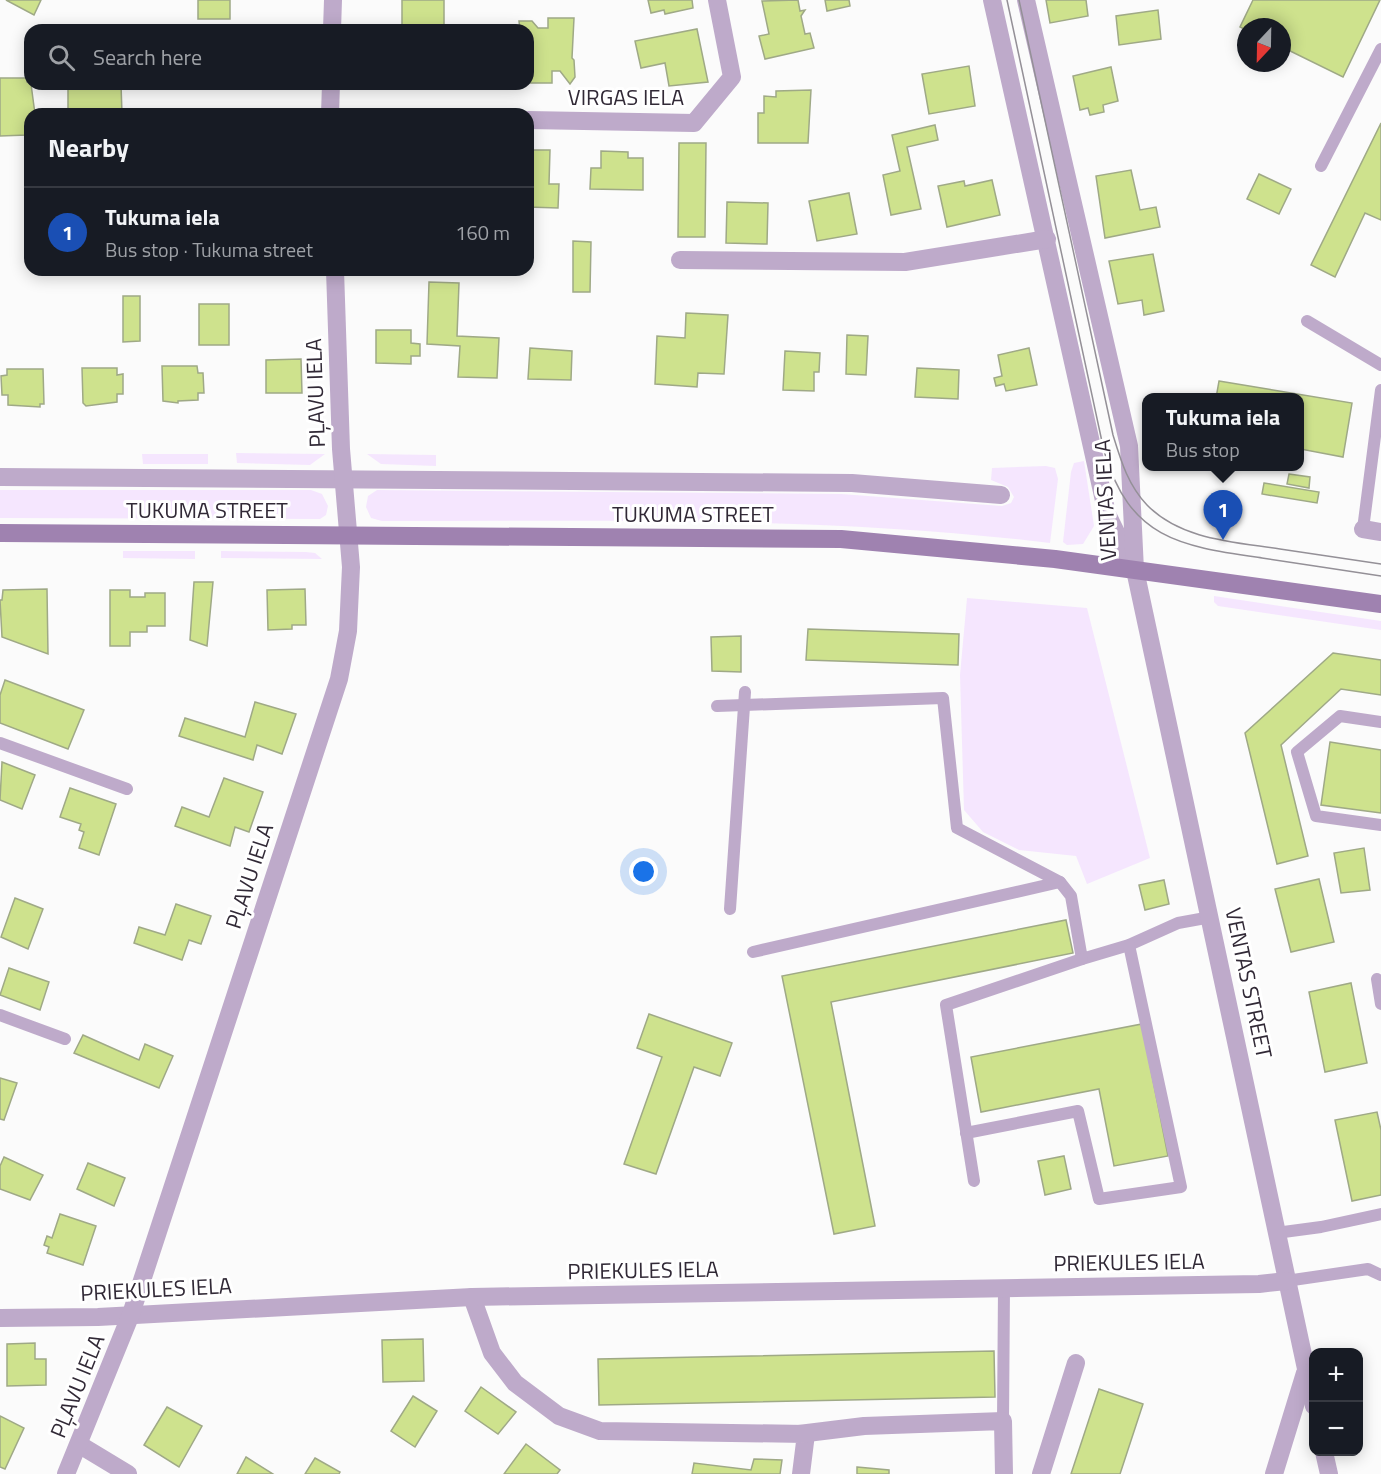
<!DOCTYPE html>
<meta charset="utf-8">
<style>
:root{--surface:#171b24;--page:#20242c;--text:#f1f3f6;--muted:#9ea1a6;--line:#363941;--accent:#718231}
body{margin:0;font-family:"Titillium Web",sans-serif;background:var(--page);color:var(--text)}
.controls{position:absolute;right:18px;bottom:18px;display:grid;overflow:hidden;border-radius:12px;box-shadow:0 3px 15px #0003}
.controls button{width:54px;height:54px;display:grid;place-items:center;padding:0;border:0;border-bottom:2px solid var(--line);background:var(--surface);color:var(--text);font:30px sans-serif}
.compass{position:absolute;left:1237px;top:18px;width:54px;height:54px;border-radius:50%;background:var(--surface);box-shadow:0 3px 15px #0003;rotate:202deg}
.you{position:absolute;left:644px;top:872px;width:21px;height:21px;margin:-15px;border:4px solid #fff;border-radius:50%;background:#1a73e8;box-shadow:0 0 0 9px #1a73e833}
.badge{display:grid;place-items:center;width:39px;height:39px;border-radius:50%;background:var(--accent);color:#fff;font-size:20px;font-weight:700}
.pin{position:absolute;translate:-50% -50px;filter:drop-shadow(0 2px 3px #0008)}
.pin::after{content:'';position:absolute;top:32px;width:21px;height:18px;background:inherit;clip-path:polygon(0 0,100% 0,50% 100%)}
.popup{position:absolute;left:1142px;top:393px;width:162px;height:78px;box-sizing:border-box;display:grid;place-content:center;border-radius:12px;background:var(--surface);filter:drop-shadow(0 2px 4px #0005);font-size:20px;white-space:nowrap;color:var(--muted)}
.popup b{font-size:22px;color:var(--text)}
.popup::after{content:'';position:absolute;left:50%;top:100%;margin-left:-12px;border:12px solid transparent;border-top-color:var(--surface)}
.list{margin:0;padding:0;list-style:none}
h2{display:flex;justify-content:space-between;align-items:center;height:78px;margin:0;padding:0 24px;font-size:26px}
h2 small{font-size:20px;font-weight:400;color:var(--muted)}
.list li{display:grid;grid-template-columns:39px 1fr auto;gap:18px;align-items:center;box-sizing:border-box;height:90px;padding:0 24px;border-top:2px solid var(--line)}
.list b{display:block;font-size:22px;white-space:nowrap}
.list p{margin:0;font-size:20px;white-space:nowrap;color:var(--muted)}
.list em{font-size:20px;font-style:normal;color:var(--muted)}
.icon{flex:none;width:33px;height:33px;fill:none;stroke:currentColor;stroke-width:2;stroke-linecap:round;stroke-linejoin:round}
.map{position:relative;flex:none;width:1381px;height:1474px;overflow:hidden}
.search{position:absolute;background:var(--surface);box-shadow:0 3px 15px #0003;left:24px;top:24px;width:510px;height:66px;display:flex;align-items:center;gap:15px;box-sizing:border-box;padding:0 21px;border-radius:18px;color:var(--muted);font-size:22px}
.panel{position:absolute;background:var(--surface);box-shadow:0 3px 15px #0003;left:24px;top:108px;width:510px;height:168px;border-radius:18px}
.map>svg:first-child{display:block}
</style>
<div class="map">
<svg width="1381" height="1474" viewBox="0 0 1381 1474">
<rect width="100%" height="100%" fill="#fbfbfb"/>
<g fill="#f5e6fe">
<polygon points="236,453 325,454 310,465 237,463"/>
<polygon points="142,454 208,454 208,464 143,464"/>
<polygon points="367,454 436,455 436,466 381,464"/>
<polygon points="1084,461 1094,526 1083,544 1067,545 1063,542 1071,472 1074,463"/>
<path d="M1046 466 1055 468 1058 479 1050 543C828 516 605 521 382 521L371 518 366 507 368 496 377 490 841 494 1002 506 1011 503 1014 497 1008 487 991 480 992 468Z"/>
<polygon points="0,490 311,490 322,494 328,506 326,515 320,519 0,518"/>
<polygon points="123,551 195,551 195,559 123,558"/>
<polygon points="221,551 306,552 315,553 322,559 221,558"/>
<polygon points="1214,596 1381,621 1381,630 1218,606 1214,602"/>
<polygon points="967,598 1087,608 1150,858 1087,884 1076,856 1019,850 983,832 964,810 960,675"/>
</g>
<g fill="#cee28d" stroke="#9fa986" stroke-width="1.5">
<polygon points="6,0 41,0 34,15"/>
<rect x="198" y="0" width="32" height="19"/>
<rect x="402" y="0" width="42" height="30"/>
<polygon points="648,0 692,0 693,8 665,14 664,10 651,13"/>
<polygon points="798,0 800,11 805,10 801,16 805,34 810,33 814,48 765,59 759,36 769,34 762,1"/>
<polygon points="825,0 849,0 850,6 827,11"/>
<polygon points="1046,0 1086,0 1088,16 1050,23"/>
<polygon points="1253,0 1380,0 1343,77 1282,47 1282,27 1246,27 1246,30 1240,27"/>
<polygon points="1158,10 1161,39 1119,45 1116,16"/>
<polygon points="548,18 574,18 572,58 574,60 575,77 570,84 560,71 552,71 552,83 528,83 528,30 520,30 519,21 532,21 538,28 548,28"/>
<polygon points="697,29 708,82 669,86 665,63 641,68 635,41"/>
<polygon points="969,66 975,106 929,114 922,74"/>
<polygon points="1111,67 1118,101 1103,105 1104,112 1090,115 1088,108 1080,110 1073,76"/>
<polygon points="0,78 27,78 27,82 31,84 35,114 30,114 30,134 27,135 0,136"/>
<polygon points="68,84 121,84 122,114 68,114"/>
<polygon points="248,84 290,84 290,86 248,87"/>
<polygon points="811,90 808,143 758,143 758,113 764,113 764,96 776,97 776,91"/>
<polygon points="1381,123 1381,220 1365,213 1335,277 1311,265"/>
<polygon points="935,125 938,140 907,147 921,209 891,215 883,175 900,171 892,135"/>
<polygon points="679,143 706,143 705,237 678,237"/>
<polygon points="528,150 550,150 549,184 559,184 558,208 528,207"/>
<polygon points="601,151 628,152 628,158 643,158 643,190 590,189 591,168 601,168"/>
<polygon points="1131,170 1140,210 1156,207 1160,227 1105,238 1096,176"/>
<polygon points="1259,174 1291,189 1279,214 1247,199"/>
<polygon points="992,180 1000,215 947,227 938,186 964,181 965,186"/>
<polygon points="849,193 857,234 817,241 809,201"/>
<polygon points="727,202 768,203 767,244 726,243"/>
<polygon points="573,241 591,242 590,292 573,292"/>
<polygon points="1153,254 1164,311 1144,315 1142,300 1118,304 1109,261"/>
<polygon points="62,270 259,270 259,271 63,275"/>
<polygon points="429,282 459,283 457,336 499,338 497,378 458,377 460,346 427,344"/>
<polygon points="123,296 140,296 140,341 123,342"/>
<rect x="199" y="304" width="30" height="41"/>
<polygon points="686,313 728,315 724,374 698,373 697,387 655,384 657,336 685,338"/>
<polygon points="376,330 411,330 411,343 420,344 420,356 411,356 411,364 376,363"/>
<polygon points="847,335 868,336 866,375 846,374"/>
<polygon points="530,348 572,351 571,380 528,379"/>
<polygon points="1029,348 1037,385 1006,391 1004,384 996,386 994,378 1002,376 998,355"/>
<polygon points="785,351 820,353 819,372 814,372 814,391 783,390"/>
<polygon points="301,359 302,393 266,393 266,360"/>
<polygon points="162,366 197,366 198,373 203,373 204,393 198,393 198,400 178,401 178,403 163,401"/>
<polygon points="82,368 117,368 117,375 123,374 123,394 117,394 117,402 86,406 83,403"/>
<polygon points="917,368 959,370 958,399 915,397"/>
<polygon points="7,369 43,369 44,404 40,404 40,407 8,405 8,395 2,395 1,376 7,375"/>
<polygon points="1219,381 1352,403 1343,457 1300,449 1300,398 1216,398"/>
<polygon points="1289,474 1310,477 1309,488 1287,484"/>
<polygon points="1264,483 1319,492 1317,503 1262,494"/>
<polygon points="194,582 213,582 207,646 190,640"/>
<polygon points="47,589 48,654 2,637 0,600 2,600 3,590"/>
<polygon points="305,589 306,625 292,625 292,629 268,630 267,590"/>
<polygon points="110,590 130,590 130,597 145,597 145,593 165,593 165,626 147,626 147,632 130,632 130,646 110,646"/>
<polygon points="808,629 959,634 958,665 806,660"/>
<polygon points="741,636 741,672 712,671 711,637"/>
<polygon points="1333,653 1381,660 1381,695 1341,689 1281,745 1308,856 1277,864 1245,733"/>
<polygon points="5,680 84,710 68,749 0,723 0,695"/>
<polygon points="255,702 296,714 282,754 257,745 253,760 179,736 185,718 245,737"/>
<polygon points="1330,742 1381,750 1381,813 1321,805"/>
<polygon points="2,762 35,775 22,809 0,800"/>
<polygon points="224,778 263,792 249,832 235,827 230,846 175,826 182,807 209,817"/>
<polygon points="70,788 116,804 99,855 79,848 84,832 79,830 81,824 60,817"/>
<polygon points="1364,848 1370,890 1341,893 1334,853"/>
<polygon points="1319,879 1334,942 1291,952 1275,889"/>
<polygon points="1164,880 1169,904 1145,910 1139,885"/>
<polygon points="15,898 43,909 28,949 1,937"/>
<polygon points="176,904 211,916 201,944 189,940 182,960 134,943 139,927 165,935"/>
<polygon points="1066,920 1073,953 831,1002 875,1226 834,1234 782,976"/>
<polygon points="9,968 49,982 40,1010 0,995"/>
<polygon points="1351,983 1367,1063 1325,1072 1309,992"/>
<polygon points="649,1014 732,1043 720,1076 694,1067 656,1174 624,1164 662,1057 637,1048"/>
<polygon points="1142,1024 1168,1156 1114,1166 1099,1089 981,1112 971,1057"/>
<polygon points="83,1035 139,1060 145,1044 173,1056 159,1088 74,1053"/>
<polygon points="0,1078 17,1083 4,1120 0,1119"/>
<polygon points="1377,1112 1381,1130 1381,1195 1352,1201 1335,1120"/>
<polygon points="1064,1156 1071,1189 1045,1195 1038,1161"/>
<polygon points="4,1157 43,1175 30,1200 0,1189 0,1166"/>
<polygon points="88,1163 125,1178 114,1206 77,1189"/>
<polygon points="60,1214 96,1226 83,1265 47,1253 49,1247 44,1245 47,1236 52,1238"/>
<polygon points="423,1339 424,1381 383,1382 382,1340"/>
<polygon points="35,1343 35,1359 46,1359 46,1385 7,1386 7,1344"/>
<polygon points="994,1351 995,1397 599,1405 598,1359"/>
<polygon points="481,1387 516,1412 498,1434 465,1411"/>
<polygon points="1099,1389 1143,1404 1120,1474 1071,1474"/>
<polygon points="413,1396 437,1411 415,1447 391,1431"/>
<polygon points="167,1407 202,1426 179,1467 144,1445"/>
<polygon points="0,1416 24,1428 5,1469 0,1467"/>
<polygon points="526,1444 560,1470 557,1474 504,1474"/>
<polygon points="246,1457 273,1474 237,1474"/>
<polygon points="315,1458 340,1472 339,1474 305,1474"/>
<polygon points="754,1459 782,1460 780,1474 692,1474 694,1463 751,1470"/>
<polygon points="857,1467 889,1470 889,1474 857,1474"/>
</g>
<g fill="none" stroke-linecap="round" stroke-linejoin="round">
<g stroke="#beaaca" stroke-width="12">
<polyline points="1321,166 1381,49"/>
<polyline points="1307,321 1381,365"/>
<polyline points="1363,529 1381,390"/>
<polyline points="717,706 943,698 957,828 1060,882 1071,896 1082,959 1129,945 1178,923 1211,917"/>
<polyline points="1381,722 1340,716 1297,752 1316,816 1381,825"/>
<polyline points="0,743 127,789"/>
<polyline points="730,909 745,692"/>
<polyline points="753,952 1060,882"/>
<polyline points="1377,979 1381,1004"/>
<polyline points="0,1015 65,1039"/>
<polyline points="966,1133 1078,1111 1099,1199 1181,1187 1129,945"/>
<polyline points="974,1181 946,1005 1082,959"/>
<polyline points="1276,1233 1321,1227 1381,1214"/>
<polyline points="1286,1281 1368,1269 1381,1275"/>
<polyline points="1003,1421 1004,1288"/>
</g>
<g stroke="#beaaca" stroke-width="18">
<polyline points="992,0 1107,514 1131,563"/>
<polyline points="1026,0 1129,446 1135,570 1314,1406"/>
<polyline points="332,30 333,0"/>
<polyline points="330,114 331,84"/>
<polyline points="528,120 694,123 732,77 717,0"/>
<polyline points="680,260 905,262 1047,239"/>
<polyline points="0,477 852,483 1001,495"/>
<polyline points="1363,529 1381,532"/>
<polyline points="472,1297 492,1353 515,1383 559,1416 600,1431 806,1434 801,1474"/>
<polyline points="0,1318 98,1317 472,1297 1259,1284 1286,1281"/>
<polyline points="799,1434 864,1426 1003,1421 1004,1474"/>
<polyline points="80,1445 128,1474"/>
<polyline points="1324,1452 1329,1474"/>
<polyline points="66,1474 131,1314 339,679 348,631 351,567 341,449 335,270"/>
<polyline points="1041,1474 1076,1363"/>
<polyline points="1274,1474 1305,1373"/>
</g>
<polyline stroke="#9f82b0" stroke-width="18" points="0,533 841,539 1055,559 1381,604"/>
<g stroke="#949097" stroke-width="1.5">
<path d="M1007 0 1104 451C1130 540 1181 546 1262 558 1302 564 1341 570 1381 576"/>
<path d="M1019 0 1113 435C1121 461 1128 485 1147 505 1181 540 1235 542 1280 549 1314 554 1347 559 1381 564"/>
</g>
</g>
<g text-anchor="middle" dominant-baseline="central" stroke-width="6" stroke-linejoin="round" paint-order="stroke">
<g font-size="22" fill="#312936" stroke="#fff">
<text x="626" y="97">VIRGAS IELA</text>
<text transform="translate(315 393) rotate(-92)">PĻAVU IELA</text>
<text transform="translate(1105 500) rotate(-93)">VENTAS IELA</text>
<text x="207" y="510">TUKUMA STREET</text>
<text x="693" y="514">TUKUMA STREET</text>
<text transform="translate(249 876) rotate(-72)">PĻAVU IELA</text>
<text transform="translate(1249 983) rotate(78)">VENTAS STREET</text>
<text transform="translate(1129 1262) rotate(-1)">PRIEKULES IELA</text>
<text transform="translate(643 1270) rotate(-1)">PRIEKULES IELA</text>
<text transform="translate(156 1289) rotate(-3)">PRIEKULES IELA</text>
<text transform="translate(77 1386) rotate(-68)">PĻAVU IELA</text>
</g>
</g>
</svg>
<div class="controls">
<button>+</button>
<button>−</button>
</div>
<svg class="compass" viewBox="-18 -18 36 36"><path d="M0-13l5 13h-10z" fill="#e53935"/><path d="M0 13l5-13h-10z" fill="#9ea1a6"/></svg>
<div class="you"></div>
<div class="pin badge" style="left:1223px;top:540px;background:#1a4fb4">1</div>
<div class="popup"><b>Tukuma iela</b>Bus stop</div>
<div class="search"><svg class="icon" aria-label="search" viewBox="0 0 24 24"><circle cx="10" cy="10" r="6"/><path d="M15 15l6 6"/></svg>Search here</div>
<section class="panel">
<h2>Nearby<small></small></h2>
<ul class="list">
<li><span class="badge" style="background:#1a4fb4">1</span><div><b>Tukuma iela</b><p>Bus stop · Tukuma street</p></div><em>160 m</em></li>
</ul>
</section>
</div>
